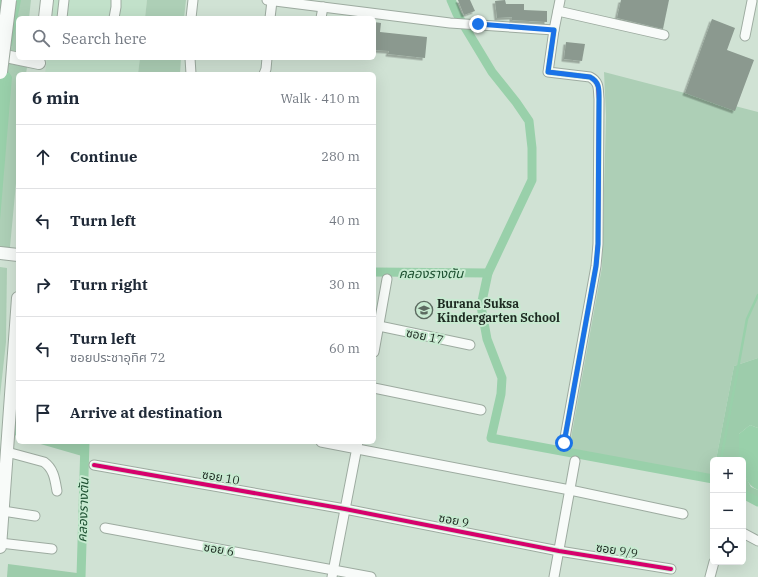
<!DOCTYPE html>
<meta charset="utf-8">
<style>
:root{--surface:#fff;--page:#f2f2f3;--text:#1f2937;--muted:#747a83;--line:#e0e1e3}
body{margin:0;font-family:"IBM Plex Serif","Noto Sans Thai",serif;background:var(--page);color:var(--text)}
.controls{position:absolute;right:12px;bottom:12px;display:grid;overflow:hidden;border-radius:6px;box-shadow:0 4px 16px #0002}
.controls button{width:36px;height:36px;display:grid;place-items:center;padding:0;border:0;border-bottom:1px solid var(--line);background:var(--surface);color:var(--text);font:20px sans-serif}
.stop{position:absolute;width:12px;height:12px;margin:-9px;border:3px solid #1a73e8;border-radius:50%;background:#fff}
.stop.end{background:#1a73e8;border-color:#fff;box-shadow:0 1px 4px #0008}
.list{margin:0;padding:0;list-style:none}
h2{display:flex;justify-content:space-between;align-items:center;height:52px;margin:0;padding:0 16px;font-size:17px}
h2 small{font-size:13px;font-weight:400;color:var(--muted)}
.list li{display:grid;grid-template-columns:26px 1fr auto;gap:12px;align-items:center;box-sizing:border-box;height:64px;padding:0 16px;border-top:1px solid var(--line)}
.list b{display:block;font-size:15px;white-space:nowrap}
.list p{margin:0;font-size:13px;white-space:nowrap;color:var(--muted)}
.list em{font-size:13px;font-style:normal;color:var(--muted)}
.icon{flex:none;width:22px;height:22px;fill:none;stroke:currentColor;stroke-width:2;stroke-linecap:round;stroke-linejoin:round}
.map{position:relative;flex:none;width:758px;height:577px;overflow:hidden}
.search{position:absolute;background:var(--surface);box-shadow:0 4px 16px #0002;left:16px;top:16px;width:360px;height:44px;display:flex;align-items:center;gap:10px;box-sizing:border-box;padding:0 14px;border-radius:6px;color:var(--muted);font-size:15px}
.panel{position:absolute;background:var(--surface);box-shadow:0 4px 16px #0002;left:16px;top:72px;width:360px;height:372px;border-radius:6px}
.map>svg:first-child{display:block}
</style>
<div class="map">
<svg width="758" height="577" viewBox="0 0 758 577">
<defs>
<filter id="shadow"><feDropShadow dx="-2.5" dy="2.5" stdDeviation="0" flood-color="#0004"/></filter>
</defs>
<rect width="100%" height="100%" fill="#d0e2d4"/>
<g fill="#c2e1ca">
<polygon points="54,0 147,0 145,18 52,18"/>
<polygon points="47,58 140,58 138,74 45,74"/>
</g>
<g fill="#adcfb6">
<polygon points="0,0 31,0 29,18 18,18 18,54 0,50"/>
<polygon points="147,0 186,0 184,18 145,18"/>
<polygon points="140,58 181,58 180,74 138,74"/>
<polygon points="0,62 27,67 26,74 18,74 18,162 10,247 0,248"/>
<polygon points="604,72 758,112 758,358 734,366 716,460 713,460 713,475 569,449 602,267 606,116"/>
<polygon points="0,267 7,268 6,342 0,396"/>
</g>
<g fill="#9dccab">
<polygon points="758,358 758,428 750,425 739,434 739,460 716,460 734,366"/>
<polygon points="18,389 18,436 14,435"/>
<polygon points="35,442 83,442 82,456 37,443"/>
<polygon points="743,472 751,487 758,490 758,505 743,497"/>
<polygon points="8,564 77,573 77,577 7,577"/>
</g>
<g fill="#99d0aa">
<polygon points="0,0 21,0 12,46 0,45"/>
<polygon points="0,67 7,69 12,77 0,220"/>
<path d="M750 425 758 428V490C746 485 743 473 743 460H739V434Z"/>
</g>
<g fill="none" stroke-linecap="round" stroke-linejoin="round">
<polyline stroke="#99d0aa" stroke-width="2.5" points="721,460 747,319 758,295"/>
<g stroke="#99d0aa" stroke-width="9">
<polyline points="451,0 457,14 492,72 516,102 529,121 532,148 532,180 488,273 481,306 487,339 502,378 501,394 491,438 713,479"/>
<polyline points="374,272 488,273"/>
<polyline points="743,494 758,502"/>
<polyline points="81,577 85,442"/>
</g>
</g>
<g fill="#8b998f" filter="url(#shadow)">
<polygon points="458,0 470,0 475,11 464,15"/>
<polygon points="505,0 506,4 524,4 524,10 547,11 547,22 512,20 512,17 497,18 495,1"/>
<polygon points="621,0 669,0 663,29 617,18"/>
<polygon points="712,19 735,28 727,50 754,60 735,111 685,93"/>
<polygon points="374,22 381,23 380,32 427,37 425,58 388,54 389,51 374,50"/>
<polygon points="566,42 585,44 582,61 564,59"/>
</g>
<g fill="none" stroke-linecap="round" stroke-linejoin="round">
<defs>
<g id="minor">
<polyline points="267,0 450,23 554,30 560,0"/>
<polyline points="558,11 664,35"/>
<polyline points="62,18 64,0"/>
<polyline points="114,18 116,7 116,0"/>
<polyline points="191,18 193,0"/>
<polyline points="270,18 272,1"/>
<polyline points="321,18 323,7"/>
<path d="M554 30 548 72 590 77C600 82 598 90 599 99L598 244 596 266 564 443"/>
<polyline points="745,36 752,1"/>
<polyline points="190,58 191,74"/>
<polyline points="264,74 266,69 267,58"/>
<polyline points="379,326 470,345"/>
<polyline points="374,352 387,279"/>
<polyline points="374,388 481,410"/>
<polyline points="321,442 570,490 683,514"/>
<path d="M7 452 44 462C54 469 55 480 57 491"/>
<polyline points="94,465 345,509 559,551 671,569"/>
<polyline points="3,511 35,516"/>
<polyline points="105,528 371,577"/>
<polyline points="743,533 758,541"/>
<polyline points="0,543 52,549"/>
<polyline points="332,577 358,442"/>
<polyline points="554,577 575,461"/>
<polyline points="710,577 714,562"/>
</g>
<g id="major">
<polyline points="45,18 47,0"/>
<polyline points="0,55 39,63"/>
<polyline points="0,253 18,255"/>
<polyline points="0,547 18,298"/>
</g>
</defs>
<use href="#minor" stroke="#9daba0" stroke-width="11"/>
<use href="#major" stroke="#9daba0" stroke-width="14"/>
<use href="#minor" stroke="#f8fbf9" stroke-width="9"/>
<use href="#major" stroke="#f8fbf9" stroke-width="12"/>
<defs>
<polyline id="highway-bridge" points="0,72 9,0"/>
</defs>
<use href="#highway-bridge" stroke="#9daba0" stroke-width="16" stroke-linecap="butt"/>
<use href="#highway-bridge" stroke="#f8fbf9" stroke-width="14"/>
<defs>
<g id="cycleway">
<path d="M554 30 548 72 590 77C600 82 598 90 599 99L598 244 596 266 564 443"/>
<polyline points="94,465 345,509 559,551 671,569"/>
</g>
</defs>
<use href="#cycleway" stroke="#c8ead1" stroke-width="6"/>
<use href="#cycleway" stroke="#d6006c" stroke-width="4"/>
</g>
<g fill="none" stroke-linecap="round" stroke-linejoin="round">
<path stroke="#1a73e8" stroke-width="5" d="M478 24 554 30 548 72 590 77C600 82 599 90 599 99L598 244 596 266 564 443"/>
</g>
<defs>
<symbol id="school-ring" viewBox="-11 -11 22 22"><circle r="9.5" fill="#c8ead1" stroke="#5c6a60" stroke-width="1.5"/><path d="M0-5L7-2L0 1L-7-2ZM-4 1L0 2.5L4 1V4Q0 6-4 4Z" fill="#5c6a60"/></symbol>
</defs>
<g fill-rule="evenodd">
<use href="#school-ring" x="414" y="300" width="20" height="20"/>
</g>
<g text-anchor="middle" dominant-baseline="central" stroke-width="4" stroke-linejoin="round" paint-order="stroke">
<g font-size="12" font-weight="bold" fill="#1d2a21" stroke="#c8ead1" text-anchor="start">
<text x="437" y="303">Burana Suksa<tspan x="437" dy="14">Kindergarten School</tspan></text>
</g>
<g font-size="12" fill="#1d2a21" stroke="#c8ead1">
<text transform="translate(425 336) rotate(12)">ซอย 17</text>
<text transform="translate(221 477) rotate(10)">ซอย 10</text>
<text transform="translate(454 520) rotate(11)">ซอย 9</text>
<text transform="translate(219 549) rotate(10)">ซอย 6</text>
<text transform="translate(617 550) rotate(9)">ซอย 9/9</text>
</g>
<g font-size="13" font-style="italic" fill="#1c5030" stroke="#c8ead1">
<text x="431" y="273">คลองรางตัน</text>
<text transform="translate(83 510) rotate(-88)">คลองรางตัน</text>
</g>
</g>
</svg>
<div class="controls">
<button>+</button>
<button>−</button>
<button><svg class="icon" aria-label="locate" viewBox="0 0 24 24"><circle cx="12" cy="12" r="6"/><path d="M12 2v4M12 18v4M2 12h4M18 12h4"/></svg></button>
</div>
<div class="stop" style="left:564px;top:443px"></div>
<div class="stop end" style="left:478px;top:24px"></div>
<div class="search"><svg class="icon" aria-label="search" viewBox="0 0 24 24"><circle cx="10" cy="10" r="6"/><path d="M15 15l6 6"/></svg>Search here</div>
<section class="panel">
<h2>6 min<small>Walk · 410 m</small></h2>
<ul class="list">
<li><svg class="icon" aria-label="ahead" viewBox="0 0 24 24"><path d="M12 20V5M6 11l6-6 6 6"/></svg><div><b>Continue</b></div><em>280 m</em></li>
<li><svg class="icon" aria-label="left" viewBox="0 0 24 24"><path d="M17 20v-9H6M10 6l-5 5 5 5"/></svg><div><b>Turn left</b></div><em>40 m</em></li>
<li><svg class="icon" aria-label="right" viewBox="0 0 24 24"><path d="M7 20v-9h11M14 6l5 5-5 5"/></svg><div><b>Turn right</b></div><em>30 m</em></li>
<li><svg class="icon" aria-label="left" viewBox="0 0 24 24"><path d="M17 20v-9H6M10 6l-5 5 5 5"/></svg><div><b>Turn left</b><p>ซอยประชาอุทิศ 72</p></div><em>60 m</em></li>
<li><svg class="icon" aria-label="arrive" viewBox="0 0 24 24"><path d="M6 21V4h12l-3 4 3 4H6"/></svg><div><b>Arrive at destination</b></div></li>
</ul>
</section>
</div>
